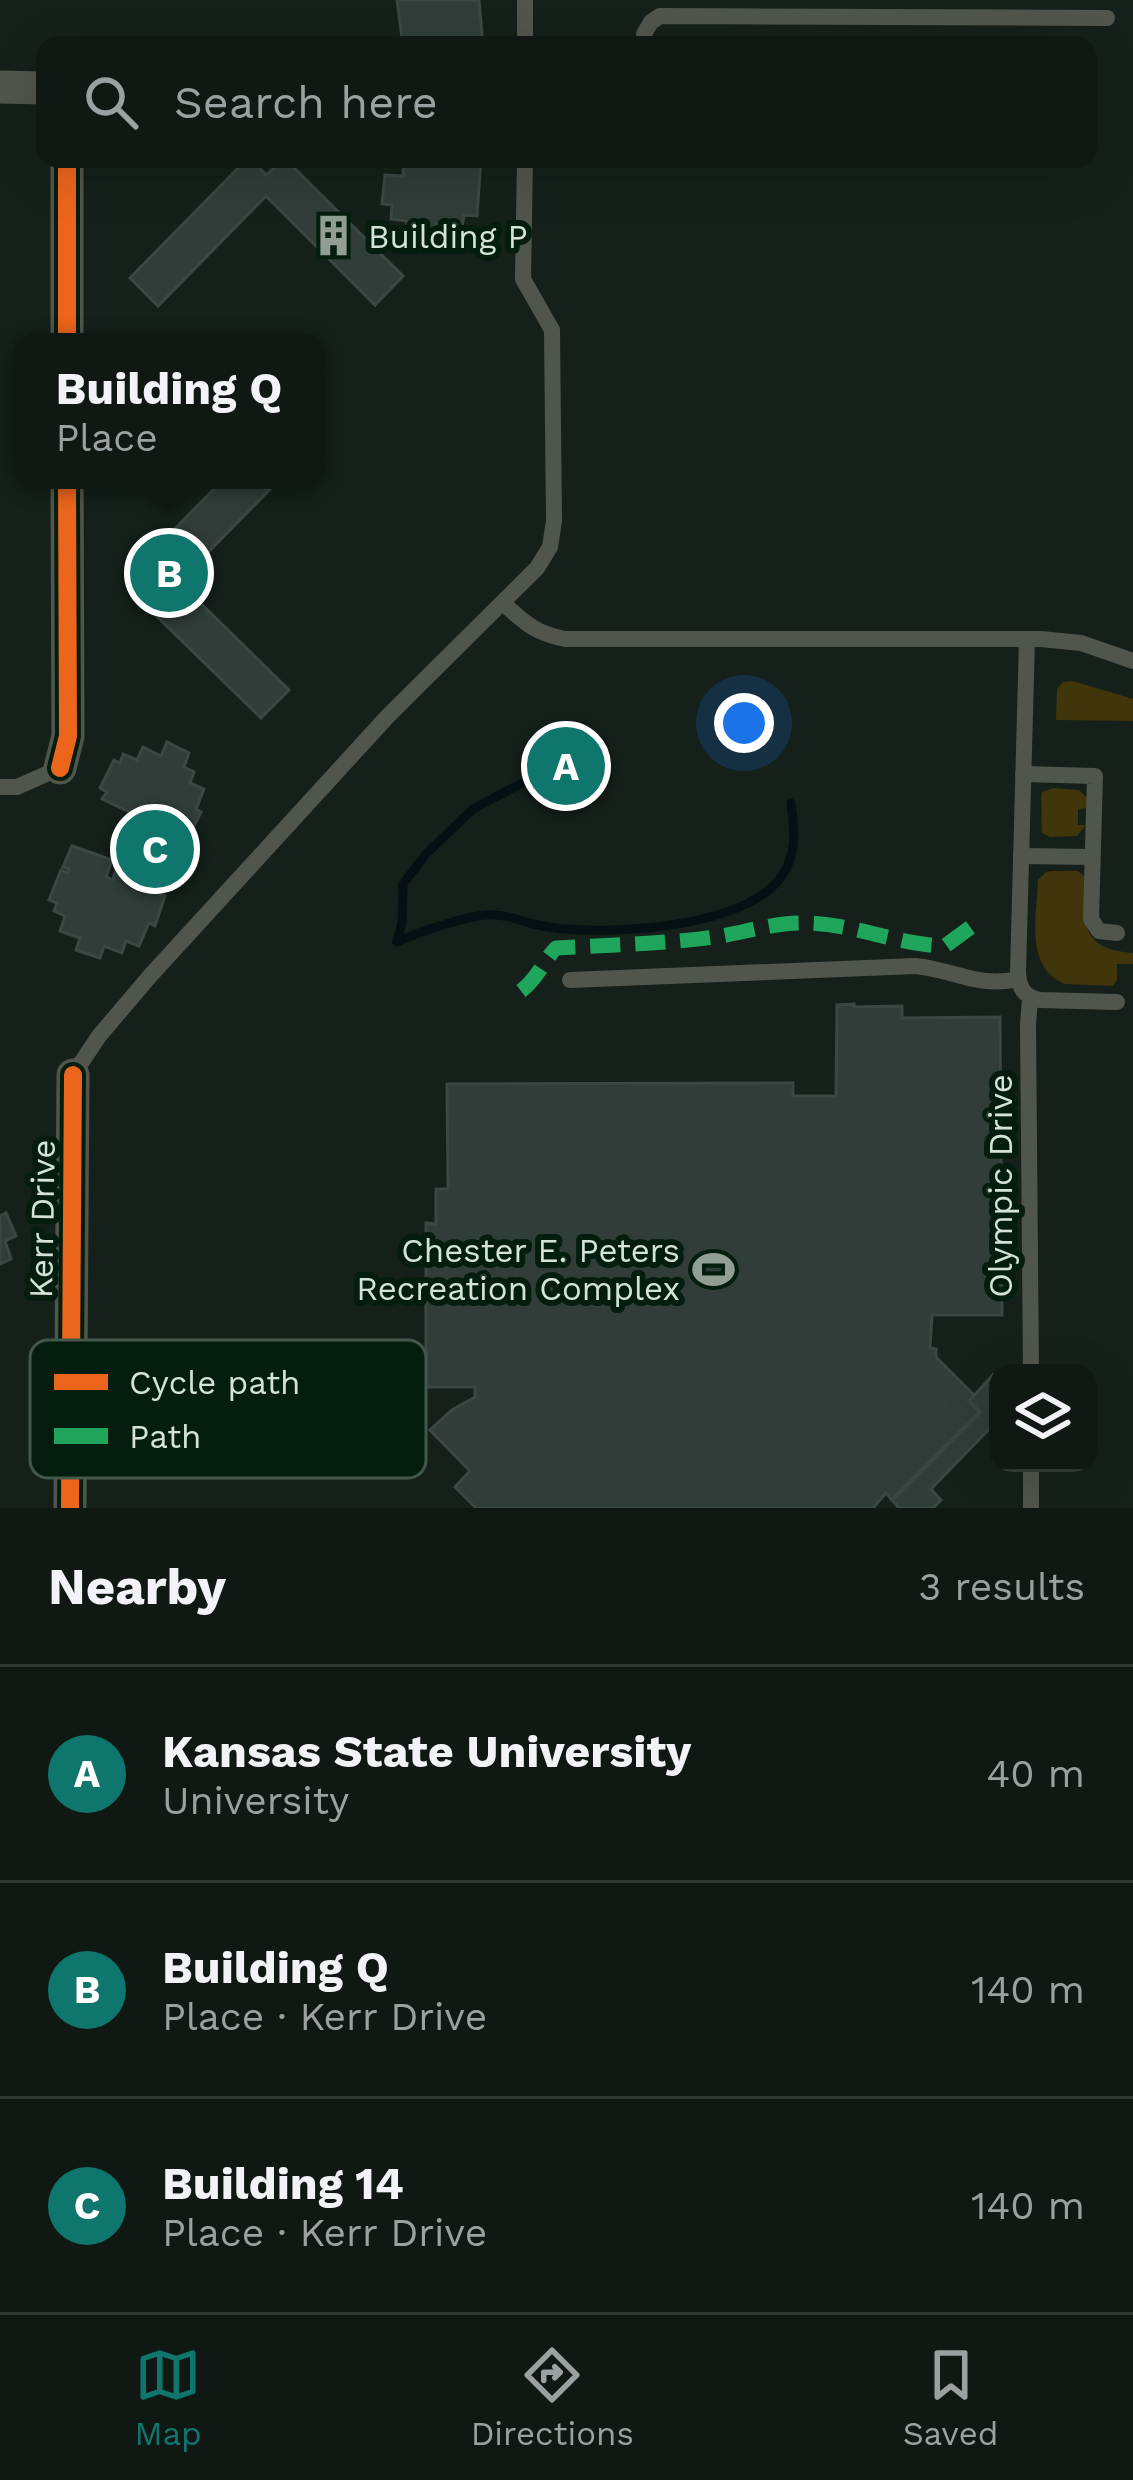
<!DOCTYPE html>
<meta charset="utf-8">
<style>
:root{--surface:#0f1813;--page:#18211c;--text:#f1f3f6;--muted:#9ba0a0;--line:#2f3733;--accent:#0f766e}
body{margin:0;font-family:"Work Sans",sans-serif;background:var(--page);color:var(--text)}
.controls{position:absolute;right:36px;bottom:36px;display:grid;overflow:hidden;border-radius:24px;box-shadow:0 12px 48px #0002}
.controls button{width:108px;height:108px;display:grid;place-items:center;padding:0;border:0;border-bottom:3px solid var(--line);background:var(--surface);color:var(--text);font:60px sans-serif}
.you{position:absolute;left:744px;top:723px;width:42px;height:42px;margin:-30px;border:9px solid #fff;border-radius:50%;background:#1a73e8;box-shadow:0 0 0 18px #1a73e833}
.badge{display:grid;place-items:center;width:78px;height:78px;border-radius:50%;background:var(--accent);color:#fff;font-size:39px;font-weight:700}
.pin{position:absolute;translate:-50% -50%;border:6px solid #fff;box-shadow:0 3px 12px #0006}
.popup{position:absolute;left:13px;top:333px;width:312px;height:156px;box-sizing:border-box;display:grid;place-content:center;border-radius:24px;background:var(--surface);filter:drop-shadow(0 3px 9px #0005);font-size:39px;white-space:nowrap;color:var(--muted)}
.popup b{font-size:45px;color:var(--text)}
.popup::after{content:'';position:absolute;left:50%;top:100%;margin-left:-24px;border:24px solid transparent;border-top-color:var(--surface)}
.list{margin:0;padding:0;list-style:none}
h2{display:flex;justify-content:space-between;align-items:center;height:156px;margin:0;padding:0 48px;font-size:51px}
h2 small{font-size:39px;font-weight:400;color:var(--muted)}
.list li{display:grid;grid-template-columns:78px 1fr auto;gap:36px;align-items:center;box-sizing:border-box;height:216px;padding:0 48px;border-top:3px solid var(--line)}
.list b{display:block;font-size:45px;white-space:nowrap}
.list p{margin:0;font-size:39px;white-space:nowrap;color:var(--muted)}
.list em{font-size:39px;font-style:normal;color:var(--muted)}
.icon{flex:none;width:66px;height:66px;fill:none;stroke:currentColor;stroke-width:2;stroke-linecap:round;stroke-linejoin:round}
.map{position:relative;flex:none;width:1133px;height:1508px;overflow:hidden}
.search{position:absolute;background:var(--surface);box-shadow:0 12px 48px #0002;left:36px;right:36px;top:36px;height:132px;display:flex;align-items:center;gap:30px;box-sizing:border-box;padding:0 42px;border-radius:24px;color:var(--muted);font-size:45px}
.sheet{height:804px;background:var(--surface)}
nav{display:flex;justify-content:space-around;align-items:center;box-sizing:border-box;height:168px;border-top:3px solid var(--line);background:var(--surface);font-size:33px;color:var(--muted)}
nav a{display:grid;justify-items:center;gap:6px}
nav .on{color:var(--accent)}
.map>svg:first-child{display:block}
</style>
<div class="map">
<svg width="1133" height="1508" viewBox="0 0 1133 1508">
<rect width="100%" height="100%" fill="#142019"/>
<g fill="#41360b">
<polygon points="1073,681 1133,699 1133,721 1056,720 1057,689 1063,682"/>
<polygon points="1053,788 1079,790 1087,798 1087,808 1078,809 1078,825 1086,825 1077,836 1050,837 1042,833 1041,797 1042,792"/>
<path d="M1052 871H1078L1085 877C1083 921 1079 949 1133 953V964H1117V980L1113 986 1065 984C1024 967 1037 916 1038 880L1046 872Z"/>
</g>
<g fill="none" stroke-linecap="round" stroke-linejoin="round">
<g stroke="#051014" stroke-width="9">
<path d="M397 942C415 933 465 917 485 915 507 913 526 924 548 927 607 936 760 929 787 867 797 845 794 826 791 803"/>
<polyline points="397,942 402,923 403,884 426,854 473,809 560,763 576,736"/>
</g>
</g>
<g fill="#303d39" stroke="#3b4743" stroke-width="3">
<polygon points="397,0 479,0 483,45 403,45"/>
<polygon points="247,159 251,159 266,175 285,159 403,276 375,305 266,196 158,306 130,278"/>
<polygon points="404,159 481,159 477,216 464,215 462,227 437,224 437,230 407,226 407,221 391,219 392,205 382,204 385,175 403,176"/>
<polygon points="223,480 279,480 179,582 289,690 261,718 140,600 158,582 140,564"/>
<polygon points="167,742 189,753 184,767 194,772 190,783 204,789 196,809 201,812 187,840 181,837 176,848 182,851 169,878 161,875 156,883 162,885 159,894 165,896 155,926 149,923 139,946 126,941 122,953 104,946 100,958 76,950 80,938 60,931 65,916 54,911 57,903 49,900 61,870 68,873 69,869 63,867 72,846 112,860 106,877 113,880 116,869 120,871 125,861 144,819 102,799 107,792 100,788 114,760 120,763 123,754 137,760 143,747 161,756"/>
<polygon points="854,1004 854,1007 902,1006 902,1018 1000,1017 1002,1315 932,1315 930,1348 936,1349 936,1357 974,1395 969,1401 980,1412 892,1500 886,1493 873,1508 476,1508 455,1487 470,1471 430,1430 452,1410 475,1397 475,1387 426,1387 426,1223 436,1224 436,1189 448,1189 447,1084 793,1083 793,1096 836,1096 837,1005"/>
<polygon points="6,1213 16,1236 5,1241 11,1259 0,1264 0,1216"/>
<polygon points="993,1375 998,1380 998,1420 931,1489 941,1500 933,1508 899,1508 892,1500 980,1412 969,1401"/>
</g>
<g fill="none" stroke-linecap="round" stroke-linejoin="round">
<g stroke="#51564c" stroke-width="16">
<polyline points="525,0 525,45"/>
<polyline points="644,34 651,22 660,16 1107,18"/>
<path d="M503 603C525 623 535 633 565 639H1041L1081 643 1133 661"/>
<path d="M1027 639 1018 972C1019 988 1023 996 1040 1000L1117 1002"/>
<polyline points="1023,774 1095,776 1091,919 1099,931 1117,933"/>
<polyline points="0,787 17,787 60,768"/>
<polyline points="1021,856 1092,857"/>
<path d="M570 980 915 966C956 970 977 988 1018 979"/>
<polyline points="1030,998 1028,1025 1031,1373"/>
<polyline points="73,1075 99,1036 150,976 387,717 537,568 550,547 554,521 552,330 523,279 525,159"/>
<polyline points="37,1417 70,1417"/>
<polyline points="1031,1463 1031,1508"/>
</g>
<g stroke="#51564c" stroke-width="33">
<polyline points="0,87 45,88"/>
<polyline points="67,159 67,342"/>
<polyline points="60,768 68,736 67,480"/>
<polyline points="70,1508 73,1075"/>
</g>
<path stroke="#20a55d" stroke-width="15" stroke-dasharray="30 15" stroke-linecap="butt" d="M521 991C538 978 542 963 556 948 609 945 663 944 715 937 747 932 775 922 807 923 855 924 898 945 945 946L971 927"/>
<defs>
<g id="cycleway">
<polyline points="67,159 67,342"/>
<polyline points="60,768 68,736 67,480"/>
<polyline points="70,1508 73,1075"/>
</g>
</defs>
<use href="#cycleway" stroke="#051d0f" stroke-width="26"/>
<use href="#cycleway" stroke="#eb651d" stroke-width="18"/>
</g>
<defs>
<symbol id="building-bare" viewBox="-9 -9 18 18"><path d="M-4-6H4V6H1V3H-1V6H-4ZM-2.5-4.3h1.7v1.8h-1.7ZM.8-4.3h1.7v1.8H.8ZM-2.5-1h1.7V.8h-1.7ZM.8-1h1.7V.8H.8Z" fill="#919e95" stroke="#051d0f" stroke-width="2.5" paint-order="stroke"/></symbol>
<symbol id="stadium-bare" viewBox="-9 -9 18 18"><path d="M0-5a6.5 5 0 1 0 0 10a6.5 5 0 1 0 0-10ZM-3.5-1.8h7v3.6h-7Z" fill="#919e95" stroke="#051d0f" stroke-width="2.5" paint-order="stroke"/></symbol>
</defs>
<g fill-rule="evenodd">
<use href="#building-bare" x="304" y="206" width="59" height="59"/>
<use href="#stadium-bare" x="684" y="1240" width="59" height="59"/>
</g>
<g text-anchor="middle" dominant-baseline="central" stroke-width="12" stroke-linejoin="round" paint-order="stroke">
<g font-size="33" fill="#d4e2d8" stroke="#051d0f" text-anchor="start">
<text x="368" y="236">Building P</text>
<text x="680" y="1250" text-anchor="end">Chester E. Peters<tspan x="680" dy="38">Recreation Complex</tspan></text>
</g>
<g font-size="33" fill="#d4e2d8" stroke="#051d0f">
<text transform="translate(1000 1186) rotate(-90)">Olympic Drive</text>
<text transform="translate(42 1219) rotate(-89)">Kerr Drive</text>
</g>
</g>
<rect x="30" y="1340" width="396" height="138" rx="18" fill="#051d0f" stroke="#43584b" stroke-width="3"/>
<rect x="54" y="1374" width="54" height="16" fill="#eb651d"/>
<rect x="54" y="1428" width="54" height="16" fill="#20a55d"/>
<g font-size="33" fill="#d4e2d8">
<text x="129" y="1394">Cycle path</text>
<text x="129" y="1448">Path</text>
</g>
</svg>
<div class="controls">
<button><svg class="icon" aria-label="layers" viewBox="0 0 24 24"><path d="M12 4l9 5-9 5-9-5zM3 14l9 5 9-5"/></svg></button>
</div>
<div class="you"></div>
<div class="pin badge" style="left:566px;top:766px">A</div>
<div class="pin badge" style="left:169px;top:573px">B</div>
<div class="popup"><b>Building Q</b>Place</div>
<div class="pin badge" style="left:155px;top:849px">C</div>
<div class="search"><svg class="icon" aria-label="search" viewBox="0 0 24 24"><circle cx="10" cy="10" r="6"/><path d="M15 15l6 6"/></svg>Search here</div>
</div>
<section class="sheet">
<h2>Nearby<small>3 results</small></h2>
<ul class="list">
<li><span class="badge">A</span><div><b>Kansas State University</b><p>University</p></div><em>40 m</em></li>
<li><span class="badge">B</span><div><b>Building Q</b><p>Place · Kerr Drive</p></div><em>140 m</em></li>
<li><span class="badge">C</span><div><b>Building 14</b><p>Place · Kerr Drive</p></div><em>140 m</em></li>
</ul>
</section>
<nav>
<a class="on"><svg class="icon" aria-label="map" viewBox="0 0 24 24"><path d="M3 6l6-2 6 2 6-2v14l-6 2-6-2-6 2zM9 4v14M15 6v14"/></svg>Map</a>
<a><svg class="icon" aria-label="directions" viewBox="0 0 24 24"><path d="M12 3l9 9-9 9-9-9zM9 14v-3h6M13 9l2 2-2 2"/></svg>Directions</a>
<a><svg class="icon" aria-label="saved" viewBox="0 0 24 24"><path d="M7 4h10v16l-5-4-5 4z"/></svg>Saved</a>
</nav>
